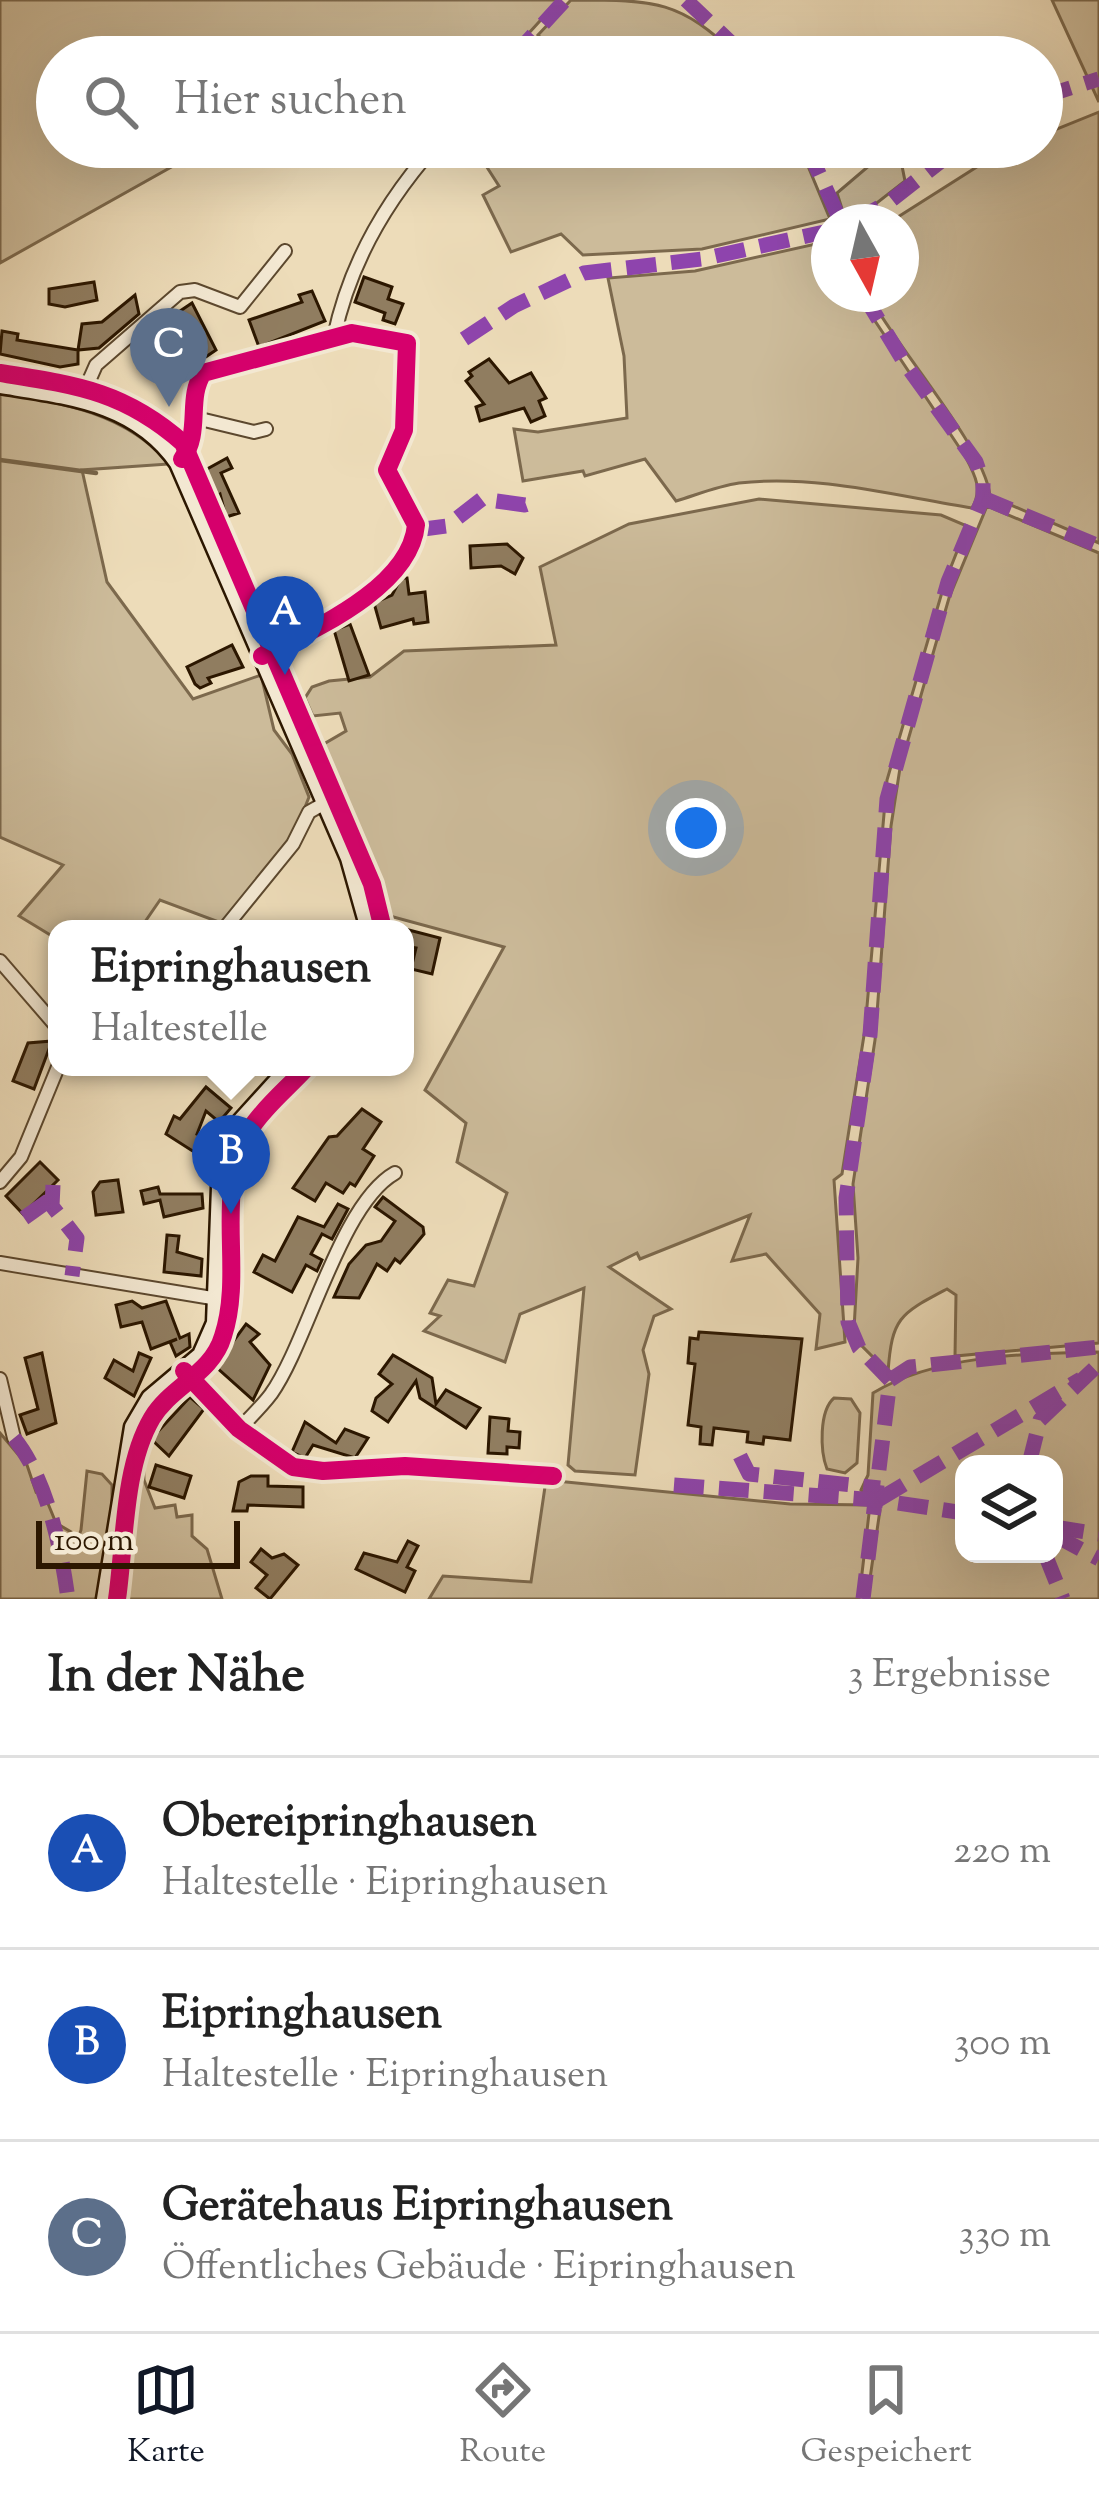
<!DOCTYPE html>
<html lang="de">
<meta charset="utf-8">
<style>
:root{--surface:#fff;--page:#f6f6f6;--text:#222;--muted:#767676;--line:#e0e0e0;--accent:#111827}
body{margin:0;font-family:"Sorts Mill Goudy",serif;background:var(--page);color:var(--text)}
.controls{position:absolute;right:36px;bottom:36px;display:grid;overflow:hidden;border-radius:24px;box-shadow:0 12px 48px #0002}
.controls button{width:108px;height:108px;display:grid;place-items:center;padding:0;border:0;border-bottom:3px solid var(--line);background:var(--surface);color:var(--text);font:60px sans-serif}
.compass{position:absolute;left:811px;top:204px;width:108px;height:108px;border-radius:50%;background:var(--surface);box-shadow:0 12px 48px #0002;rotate:172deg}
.scale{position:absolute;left:36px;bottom:30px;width:204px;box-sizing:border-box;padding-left:12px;border:6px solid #2c1700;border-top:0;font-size:33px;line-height:42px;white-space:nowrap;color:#2c1700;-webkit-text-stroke:9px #f3e8d2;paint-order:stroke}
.you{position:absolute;left:696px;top:828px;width:42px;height:42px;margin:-30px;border:9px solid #fff;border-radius:50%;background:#1a73e8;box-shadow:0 0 0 18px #1a73e833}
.badge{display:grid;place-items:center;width:78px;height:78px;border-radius:50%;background:var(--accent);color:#fff;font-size:39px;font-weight:700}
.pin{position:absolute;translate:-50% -99px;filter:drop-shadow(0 3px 6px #0008)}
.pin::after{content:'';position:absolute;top:63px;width:42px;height:36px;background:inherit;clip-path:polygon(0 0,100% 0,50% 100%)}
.popup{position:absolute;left:48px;top:920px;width:366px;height:156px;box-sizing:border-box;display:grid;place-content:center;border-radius:24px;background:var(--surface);filter:drop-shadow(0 3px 9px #0005);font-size:39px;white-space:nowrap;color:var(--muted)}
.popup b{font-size:45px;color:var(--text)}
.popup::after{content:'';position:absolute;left:50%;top:100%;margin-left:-24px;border:24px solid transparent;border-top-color:var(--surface)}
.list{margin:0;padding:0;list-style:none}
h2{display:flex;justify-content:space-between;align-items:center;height:156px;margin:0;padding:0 48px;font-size:51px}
h2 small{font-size:39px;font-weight:400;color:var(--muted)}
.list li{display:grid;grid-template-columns:78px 1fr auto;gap:36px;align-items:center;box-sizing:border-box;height:192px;padding:0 48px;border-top:3px solid var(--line)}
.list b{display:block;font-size:45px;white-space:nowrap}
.list p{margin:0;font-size:39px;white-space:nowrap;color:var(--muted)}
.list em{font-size:39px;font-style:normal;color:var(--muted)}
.icon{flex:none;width:66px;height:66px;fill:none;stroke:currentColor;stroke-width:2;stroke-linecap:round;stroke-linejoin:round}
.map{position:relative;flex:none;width:1099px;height:1599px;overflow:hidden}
.search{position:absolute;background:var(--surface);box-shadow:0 12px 48px #0002;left:36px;right:36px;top:36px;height:132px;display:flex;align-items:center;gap:30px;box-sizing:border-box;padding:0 42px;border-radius:66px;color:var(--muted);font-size:45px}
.sheet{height:732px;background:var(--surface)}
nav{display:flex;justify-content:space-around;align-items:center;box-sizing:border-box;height:168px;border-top:3px solid var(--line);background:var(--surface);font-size:33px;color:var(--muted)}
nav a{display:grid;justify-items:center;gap:6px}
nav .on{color:var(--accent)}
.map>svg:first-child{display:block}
</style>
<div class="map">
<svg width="1099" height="1599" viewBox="0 0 1099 1599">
<rect width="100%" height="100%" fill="#eddcb9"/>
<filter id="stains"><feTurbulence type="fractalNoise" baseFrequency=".00167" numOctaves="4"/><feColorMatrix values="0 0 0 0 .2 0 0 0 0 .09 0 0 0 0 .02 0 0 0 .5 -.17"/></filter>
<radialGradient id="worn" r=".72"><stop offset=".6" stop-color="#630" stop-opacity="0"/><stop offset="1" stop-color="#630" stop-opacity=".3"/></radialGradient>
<g fill="#ccbb9a" stroke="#7c694d" stroke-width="3" fill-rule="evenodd">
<polygon points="0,0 559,0 507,57 57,57 57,147 207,147 0,263"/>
<path d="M571 0C658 0 679 0 739 57H559L538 35Z"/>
<polygon points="1052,0 1099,0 1099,102"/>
<path d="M1099 112V543L990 496C985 447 896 347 868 294H901V222H890L1002 151 1042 147V135Z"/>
<polygon points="474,147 800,147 830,219 702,249 583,255 561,234 511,252 483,195 499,186"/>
<polygon points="891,147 916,147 900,156 905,181 864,213 843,212 837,193"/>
<path d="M829 241V294H857L965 456C975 475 983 489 972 508 896 496 816 474 739 483 718 486 696 495 676 501L645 459 585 476 583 471 523 481 514 429 538 432 627 418 624 356 608 278 695 271Z"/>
<path d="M0 393C61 402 128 414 169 464L82 470 107 582 193 699 261 675 274 730 292 754 309 797 296 830 224 924 160 900 140 929H57V939L19 916 63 865 0 837Z"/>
<polygon points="759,499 941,515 967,526 945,582 887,780 865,1029 842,1174 834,1180 845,1342 816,1349 820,1314 766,1254 732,1261 750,1215 640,1259 637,1253 609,1267 671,1309 654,1316 643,1350 649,1374 635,1475 575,1471 568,1465 584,1288 520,1314 505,1362 424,1331 440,1316 430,1313 448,1280 474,1286 507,1193 457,1162 466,1123 425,1090 504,947 386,915 317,748 346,731 340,713 313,716 305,698 312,687 329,681 370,677 404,651 556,645 540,567 629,524"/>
<path d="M987 506 1099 553V1343L955 1356 956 1295 947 1289C900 1314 892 1317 888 1372L862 1346 854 1329 858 1258 853 1184 875 1040 891 826 900 768 949 598Z"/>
<path d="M1099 1352V1599H867L880 1510 861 1490 868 1475 873 1393C936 1355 1027 1353 1099 1352ZM964 1464H1054V1554H964Z"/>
<path d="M834 1398 851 1399 860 1413 857 1463 845 1473 827 1469C820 1451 819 1411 834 1398Z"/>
<polygon points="0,1433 27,1465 36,1492 42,1489 56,1523 71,1532 73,1552 81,1530 87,1471 102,1474 112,1485 112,1508 135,1485 134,1458 143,1449 144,1480 155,1508 175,1505 177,1517 192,1515 192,1536 207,1549 222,1599 0,1599"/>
<polygon points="546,1480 790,1504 870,1505 859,1599 429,1599 443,1576 531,1582"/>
</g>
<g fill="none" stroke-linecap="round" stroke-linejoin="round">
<polyline stroke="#786549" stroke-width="4.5" points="0,460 96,473"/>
</g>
<g fill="#907d60" stroke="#2c1700" stroke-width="3">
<polygon points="364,277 392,287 388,299 403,304 395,324 383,320 385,313 355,302"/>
<polygon points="94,282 97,300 65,307 49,304 49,289"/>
<polygon points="312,291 325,321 259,347 249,320 302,302 299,295"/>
<polygon points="135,295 139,314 99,348 78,350 82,324 102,322"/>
<polygon points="192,303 216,350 179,375 152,330"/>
<polygon points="2,331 18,334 17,340 78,350 78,364 60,367 0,354"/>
<polygon points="489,359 509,383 531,373 546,398 539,401 545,416 531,422 524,408 480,421 476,407 484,404 466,381 472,376 469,372"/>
<polygon points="227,458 232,468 221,473 239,513 226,517 220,494 211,499 200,473"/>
<polygon points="507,544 523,558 515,574 501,566 471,568 470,546"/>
<polygon points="401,578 407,578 409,594 425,592 428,622 414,624 413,619 381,628 374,603 392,595"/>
<polygon points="350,624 369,675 349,681 334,630"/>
<polygon points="232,645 243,667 208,678 211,683 200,688 195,684 187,667"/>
<polygon points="405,929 440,938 432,974 411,969 416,948 405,946"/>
<polygon points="52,1041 34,1089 13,1081 28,1043"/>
<polygon points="206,1087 231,1108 219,1122 206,1111 197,1134 208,1138 202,1157 166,1134 174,1116 180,1119"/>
<polygon points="362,1109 381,1122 363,1149 374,1156 355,1186 350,1183 343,1193 326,1183 315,1201 293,1188 329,1137 337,1136"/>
<polygon points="40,1162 58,1180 23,1214 6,1196"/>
<polygon points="118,1180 123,1212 96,1215 93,1192 100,1182"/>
<polygon points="158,1187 160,1194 202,1194 203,1208 164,1217 160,1200 144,1204 141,1191"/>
<polygon points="383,1197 423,1227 424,1234 400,1263 395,1259 387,1271 377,1264 359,1298 334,1297 349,1264 366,1245 381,1241 395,1221 375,1207"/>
<polygon points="338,1204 348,1209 332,1239 322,1234 311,1254 322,1260 317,1271 306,1265 292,1292 254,1272 263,1255 275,1261 298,1217 324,1227"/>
<polygon points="167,1235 179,1236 177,1252 202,1259 201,1276 164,1272"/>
<polygon points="132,1301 142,1308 166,1301 180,1338 189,1334 190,1347 176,1356 170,1342 177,1339 151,1349 142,1322 121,1327 116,1305"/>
<polygon points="246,1324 259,1334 250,1342 270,1365 253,1400 215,1366"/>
<polygon points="699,1332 802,1339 790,1440 764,1437 763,1444 747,1442 748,1432 714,1428 712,1445 700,1444 701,1427 688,1425 695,1364 688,1363 690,1338 698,1339"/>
<polygon points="42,1353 56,1423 27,1434 20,1415 38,1409 25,1358"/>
<polygon points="139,1353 151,1358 134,1396 105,1378 114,1360 133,1371"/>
<polygon points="393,1355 432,1378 436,1404 446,1390 480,1408 466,1428 420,1398 416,1381 388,1422 372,1411 376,1398 392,1384 379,1374"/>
<polygon points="190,1397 204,1409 169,1456 151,1439"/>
<polygon points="490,1417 509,1419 508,1431 520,1432 519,1448 507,1447 507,1454 488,1453"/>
<polygon points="305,1422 336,1443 345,1429 368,1438 355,1458 313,1445 305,1458 292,1452"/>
<polygon points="156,1465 191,1476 184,1498 149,1487"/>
<polygon points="251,1476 268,1476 268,1486 303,1487 303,1507 248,1505 247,1511 233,1511 239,1482"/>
<polygon points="408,1541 418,1546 407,1567 415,1571 405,1592 356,1569 364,1553 397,1562"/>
<polygon points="261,1549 272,1558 284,1554 298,1565 270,1599 256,1588 267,1575 251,1562"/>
</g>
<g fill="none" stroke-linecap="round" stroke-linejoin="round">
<defs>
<g id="street">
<path d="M334 337C349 266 386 201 434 147"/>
<polyline points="81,399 96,365 180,292 195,290 240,307 285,251"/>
<polyline points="196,418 254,432 266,429"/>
<path d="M178 463C204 435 185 401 203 373L352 333 407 343 404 430 387 470 416 525C410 588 312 630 262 656"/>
<polyline points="224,929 293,844 309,812 325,803"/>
<polyline points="0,961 57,1027"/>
<polyline points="0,1182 21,1157 58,1067"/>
<polyline points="0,1263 218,1299"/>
<polyline points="184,1371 239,1429 293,1467 323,1471 405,1466 553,1476"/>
<polyline points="0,1379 14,1438"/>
<path d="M239 1429C250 1418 262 1406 271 1394 308 1342 340 1204 395 1173"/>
</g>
<g id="secondary">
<path d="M0 385C68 396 136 402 178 463L349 858 369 929"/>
<polyline points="105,1599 133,1427 150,1398 201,1355 215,1323 221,1160 241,1121 290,1067"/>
</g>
</defs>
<use href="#street" stroke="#5c482e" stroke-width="16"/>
<use href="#secondary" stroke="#2c1700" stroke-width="21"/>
<use href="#street" stroke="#f3e8d2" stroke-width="12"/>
<use href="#secondary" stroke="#f3e8d2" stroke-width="16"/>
<g stroke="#8e44ad" stroke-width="15" stroke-dasharray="30 15" stroke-linecap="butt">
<polyline points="686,0 746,57"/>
<polyline points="513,57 565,0"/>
<polyline points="1042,97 1099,79"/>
<polyline points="807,147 841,222"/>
<polyline points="853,222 889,202 959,147"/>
<polyline points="863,294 904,362 976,462 983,482 983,498 948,582 887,799 870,1035 846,1198 848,1322 859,1348 890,1380 863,1599"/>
<polyline points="464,339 514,306 584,273 702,259 829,231"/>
<polyline points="983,498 1099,546"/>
<polyline points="416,530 447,526 482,499 525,505 539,500"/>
<polyline points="53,1185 52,1206 77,1238 72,1276"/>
<polyline points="24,1218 51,1199"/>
<polyline points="890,1380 910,1367 1099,1347"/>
<path d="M14 1438C47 1479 61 1547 68 1599"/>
<polyline points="740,1456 749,1474 880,1488"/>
<polyline points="1029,1464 1040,1420 1099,1364"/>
<polyline points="674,1485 878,1500 964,1513"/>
<polyline points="878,1500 1081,1379"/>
<polyline points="1054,1527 1099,1534"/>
<polyline points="1054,1535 1099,1559"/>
<polyline points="1045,1554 1063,1599"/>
</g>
<defs>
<g id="cycleway">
<path d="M0 373C76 385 124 391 183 443L372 884 383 929"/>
<path d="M182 459C202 432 186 399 203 373L352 333 407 343 404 430 387 470 416 525C410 588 312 630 262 656"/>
<polyline points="184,1371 239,1429 293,1467 323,1471 405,1466 553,1476"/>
<path d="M117 1599C125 1544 123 1467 152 1418 171 1386 212 1374 223 1336 245 1269 212 1191 251 1128 265 1106 289 1087 307 1067"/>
</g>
</defs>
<use href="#cycleway" stroke="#f3e8d2" stroke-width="26"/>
<use href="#cycleway" stroke="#d6006c" stroke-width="18"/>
</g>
<rect width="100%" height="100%" filter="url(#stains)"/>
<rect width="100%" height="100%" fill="url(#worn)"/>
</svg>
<div class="controls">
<button><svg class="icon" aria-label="layers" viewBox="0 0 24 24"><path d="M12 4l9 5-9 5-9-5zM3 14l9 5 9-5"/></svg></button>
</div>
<svg class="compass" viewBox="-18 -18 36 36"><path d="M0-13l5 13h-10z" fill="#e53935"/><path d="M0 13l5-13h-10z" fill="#767676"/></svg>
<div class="scale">100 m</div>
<div class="you"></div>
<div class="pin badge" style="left:285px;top:675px;background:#1a4fb4">A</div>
<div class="pin badge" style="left:231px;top:1214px;background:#1a4fb4">B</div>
<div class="popup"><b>Eipringhausen</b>Haltestelle</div>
<div class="pin badge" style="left:169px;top:407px;background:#5c6f8a">C</div>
<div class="search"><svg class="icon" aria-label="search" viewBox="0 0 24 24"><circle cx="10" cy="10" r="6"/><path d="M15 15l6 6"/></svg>Hier suchen</div>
</div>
<section class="sheet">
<h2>In der Nähe<small>3 Ergebnisse</small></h2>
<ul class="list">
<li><span class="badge" style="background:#1a4fb4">A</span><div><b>Obereipringhausen</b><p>Haltestelle · Eipringhausen</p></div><em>220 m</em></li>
<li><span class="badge" style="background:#1a4fb4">B</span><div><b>Eipringhausen</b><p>Haltestelle · Eipringhausen</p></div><em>300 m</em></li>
<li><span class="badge" style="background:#5c6f8a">C</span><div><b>Gerätehaus Eipringhausen</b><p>Öffentliches Gebäude · Eipringhausen</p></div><em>330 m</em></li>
</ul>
</section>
<nav>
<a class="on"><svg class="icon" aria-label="map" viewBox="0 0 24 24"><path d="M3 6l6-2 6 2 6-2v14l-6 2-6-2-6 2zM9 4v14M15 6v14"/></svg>Karte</a>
<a><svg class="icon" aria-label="directions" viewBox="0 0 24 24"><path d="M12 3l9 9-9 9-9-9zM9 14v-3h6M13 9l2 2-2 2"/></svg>Route</a>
<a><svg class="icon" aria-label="saved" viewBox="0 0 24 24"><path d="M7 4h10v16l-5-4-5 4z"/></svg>Gespeichert</a>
</nav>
